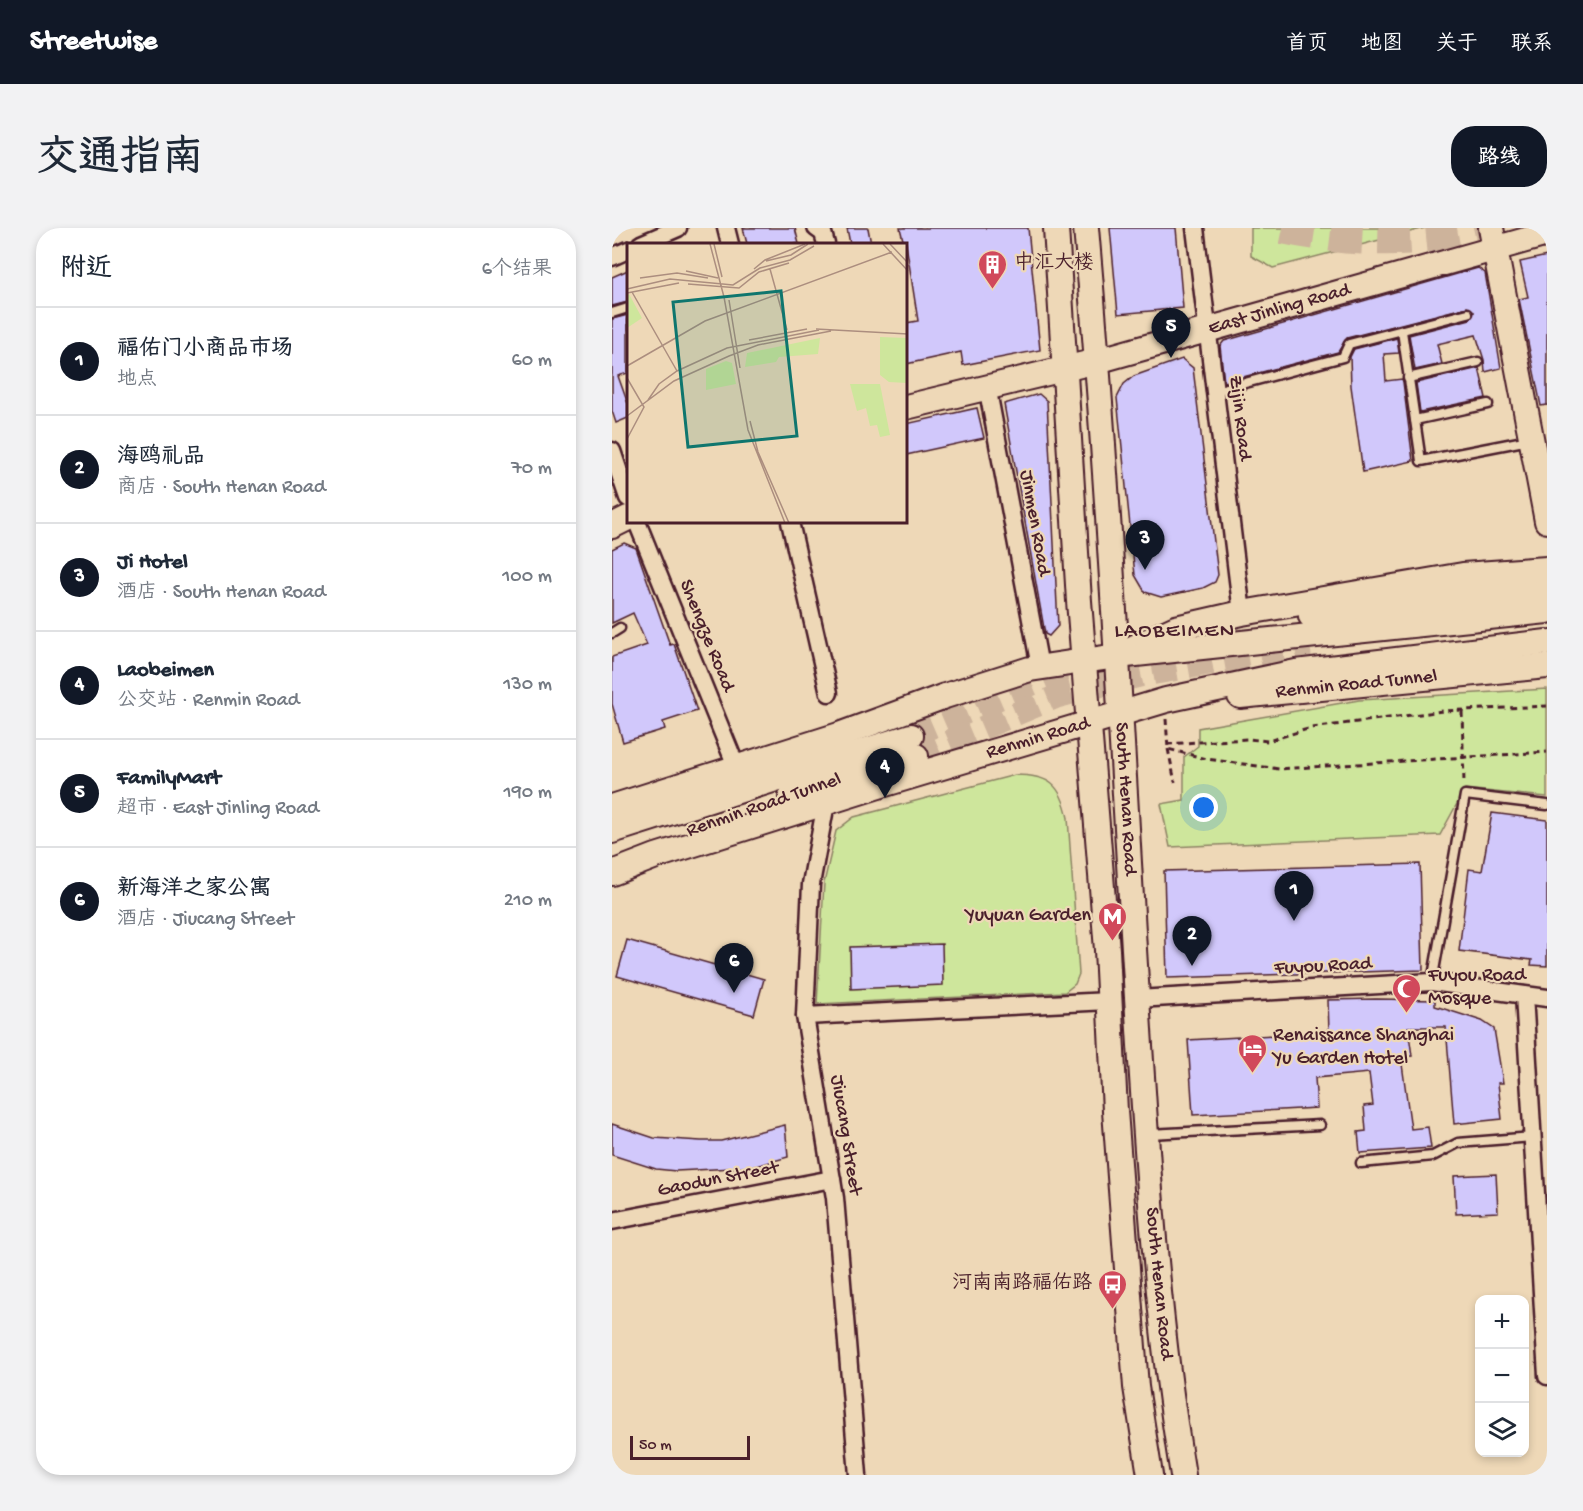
<!DOCTYPE html>
<html lang="zh">
<meta charset="utf-8">
<style>
:root{--surface:#fff;--page:#f2f2f3;--text:#1f2937;--muted:#747a83;--line:#e0e1e3;--accent:#111827}
body{margin:0;font-family:"Gochi Hand","LXGW WenKai TC",sans-serif;background:var(--page);color:var(--text)}
.controls{position:absolute;right:18px;bottom:18px;display:grid;overflow:hidden;border-radius:12px;box-shadow:0 3px 9px #0003}
.controls button{width:54px;height:54px;display:grid;place-items:center;padding:0;border:0;border-bottom:2px solid var(--line);background:var(--surface);color:var(--text);font:30px sans-serif}
.scale{position:absolute;left:18px;bottom:15px;width:120px;box-sizing:border-box;padding-left:6px;border:3px solid #4a1f2b;border-top:0;font-size:16px;line-height:21px;white-space:nowrap;color:#4a1f2b;-webkit-text-stroke:4px #eed8b7;paint-order:stroke}
.you{position:absolute;left:592px;top:580px;width:21px;height:21px;margin:-15px;border:4px solid #fff;border-radius:50%;background:#1a73e8;box-shadow:0 0 0 9px #1a73e833}
.badge{display:grid;place-items:center;width:39px;height:39px;border-radius:50%;background:var(--accent);color:#fff;font-size:20px;font-weight:700}
.pin{position:absolute;translate:-50% -50px;filter:drop-shadow(0 2px 3px #0008)}
.pin::after{content:'';position:absolute;top:32px;width:21px;height:18px;background:inherit;clip-path:polygon(0 0,100% 0,50% 100%)}
.list{margin:0;padding:0;list-style:none}
h2{display:flex;justify-content:space-between;align-items:center;height:78px;margin:0;padding:0 24px;font-size:26px}
h2 small{font-size:20px;font-weight:400;color:var(--muted)}
.list li{display:grid;grid-template-columns:39px 1fr auto;gap:18px;align-items:center;box-sizing:border-box;height:108px;padding:0 24px;border-top:2px solid var(--line)}
.list b{display:block;font-size:22px;white-space:nowrap}
.list p{margin:0;font-size:20px;white-space:nowrap;color:var(--muted)}
.list em{font-size:20px;font-style:normal;color:var(--muted)}
.icon{flex:none;width:33px;height:33px;fill:none;stroke:currentColor;stroke-width:2;stroke-linecap:round;stroke-linejoin:round}
.map{position:relative;flex:none;width:935px;height:1247px;overflow:hidden;border-radius:24px}
header{display:flex;align-items:center;gap:36px;box-sizing:border-box;height:84px;padding:0 30px;background:var(--accent);color:#fff}
header strong{font-size:28px}
nav{display:flex;gap:33px;margin-inline-start:auto;font-size:21px}
.intro{display:flex;align-items:center;justify-content:space-between;box-sizing:border-box;height:144px;padding:0 36px}
h1{margin:0;font-size:42px}
.button{padding:15px 27px;border-radius:24px;background:var(--accent);color:#fff;font-size:21px;font-weight:700}
main{display:flex;gap:36px;padding:0 36px}
aside{flex:1;background:var(--surface);border-radius:24px;box-shadow:0 3px 9px #0003}
.map>svg:first-child{display:block}
</style>
<header>
<strong>Streetwise</strong>
<nav><a>首页</a><a>地图</a><a>关于</a><a>联系</a></nav>
</header>
<div class="intro"><h1>交通指南</h1><a class="button">路线</a></div>
<main>
<aside>
<h2>附近<small>6个结果</small></h2>
<ul class="list">
<li><span class="badge">1</span><div><b>福佑门小商品市场</b><p>地点</p></div><em>60 m</em></li>
<li><span class="badge">2</span><div><b>海鸥礼品</b><p>商店 · South Henan Road</p></div><em>70 m</em></li>
<li><span class="badge">3</span><div><b>Ji Hotel</b><p>酒店 · South Henan Road</p></div><em>100 m</em></li>
<li><span class="badge">4</span><div><b>Laobeimen</b><p>公交站 · Renmin Road</p></div><em>130 m</em></li>
<li><span class="badge">5</span><div><b>FamilyMart</b><p>超市 · East Jinling Road</p></div><em>190 m</em></li>
<li><span class="badge">6</span><div><b>新海洋之家公寓</b><p>酒店 · Jiucang Street</p></div><em>210 m</em></li>
</ul>
</aside>
<div class="map">
<svg width="935" height="1247" viewBox="0 0 935 1247">
<rect width="100%" height="100%" fill="#eed8b7"/>
<filter id="ink" filterUnits="userSpaceOnUse"><feTurbulence type="fractalNoise" baseFrequency=".0167" numOctaves="2"/><feDisplacementMap in="SourceGraphic" scale="12" xChannelSelector="R" yChannelSelector="G"/><feConvolveMatrix kernelMatrix="1 2 1 2 8 2 1 2 1" color-interpolation-filters="sRGB"/></filter>
<g filter="url(#ink)">
<g fill="#cee69c" stroke="#8c8264" stroke-width="1.5">
<polygon points="639,0 813,0 661,40 639,28"/>
<polygon points="935,461 935,569 853,561 828,607 558,619 549,576 572,572 572,529 586,518 586,500 747,472"/>
<path d="M403 547C437 547 449 556 456 590L467 746 463 756 453 764 205 776 212 655 224 603 242 589Z"/>
</g>
<g fill="#d1c8fb" stroke="#4a1f2b" stroke-width="1.5">
<polygon points="131,0 183,0 187,16 135,16"/>
<polygon points="235,0 256,0 259,16 238,16"/>
<polygon points="288,0 416,0 428,122 351,137 349,124 294,136 294,95 306,93 294,16 292,16"/>
<polygon points="498,0 564,0 571,80 506,86"/>
<polygon points="935,28 935,177 929,178 907,71 916,69 908,34"/>
<polygon points="866,40 873,45 889,140 873,144 872,132 864,107 825,116 830,136 803,142 797,107 858,91 862,84 855,79 735,110 726,124 612,154 608,118 612,113"/>
<polygon points="16,42 16,74 0,78 0,49"/>
<polygon points="16,87 16,145 6,148 16,176 16,190 4,195 0,183 0,91"/>
<polygon points="785,110 787,125 772,126 774,153 790,151 791,154 801,233 751,244 739,158 738,129 742,121"/>
<polygon points="570,131 581,140 606,347 603,354 591,360 549,369 533,364 523,347 505,170 512,156 522,148"/>
<polygon points="867,140 874,170 808,184 804,155"/>
<polygon points="427,166 435,173 446,398 437,408 433,406 392,176"/>
<polygon points="365,180 372,210 294,227 294,196"/>
<polygon points="12,315 24,320 58,417 62,416 85,483 51,494 53,501 11,514 0,476 0,429 35,417 21,385 0,395 0,321"/>
<polygon points="880,585 935,592 935,738 919,737 920,732 847,723 857,641 870,643"/>
<polygon points="808,636 811,742 555,750 552,643"/>
<polygon points="15,712 152,751 142,787 5,748"/>
<polygon points="330,716 331,757 239,761 238,719"/>
<polygon points="764,771 823,772 823,778 870,793 882,801 891,855 886,855 890,891 842,896 834,799 796,799 800,828 789,829 799,901 816,899 819,920 748,925 746,904 754,903 752,878 761,877 757,845 703,850 705,880 581,887 576,812 717,804 716,772"/>
<polygon points="0,896 42,910 89,913 109,913 173,897 176,929 140,939 64,943 44,941 0,927"/>
<polygon points="884,946 886,984 844,986 842,948"/>
</g>
<g fill="none" stroke-linecap="round" stroke-linejoin="round">
<g stroke="#cdb39b" stroke-width="24" stroke-dasharray="24 12" stroke-linecap="butt">
<polyline points="299,508 438,448 461,443"/>
<polyline points="304,528 446,468 529,447 698,418"/>
</g>
<path stroke="#cdb39b" stroke-width="32" stroke-dasharray="32 16" stroke-linecap="butt" d="M671 0C737 14 804 16 869 0"/>
<defs>
<g id="lane">
<polyline points="0,85 16,80"/>
<polyline points="790,103 809,233 917,212"/>
<polyline points="796,150 866,134"/>
<polyline points="603,163 731,129 737,116 856,85"/>
<polyline points="803,192 876,176"/>
<polyline points="0,405 8,400"/>
<polyline points="820,754 853,567 935,577"/>
<polyline points="537,906 708,897"/>
<polyline points="749,935 821,928 846,915 921,909"/>
</g>
<g id="street">
<polyline points="114,0 118,16"/>
<polyline points="204,0 211,5 214,16"/>
<polyline points="583,0 630,385"/>
<polyline points="29,16 66,0"/>
<polyline points="0,29 16,22"/>
<polyline points="375,158 428,439"/>
<polyline points="0,223 16,270"/>
<polyline points="25,294 124,538"/>
<polyline points="178,294 217,465"/>
<polyline points="214,575 199,656 193,788 223,970 246,1247"/>
<polyline points="912,767 935,1148"/>
<polyline points="525,771 820,754 935,770"/>
<polyline points="193,788 497,773"/>
<polyline points="0,993 220,951"/>
</g>
<g id="secondary">
<polyline points="444,0 467,373 495,722 503,883 524,1159 538,1247"/>
<path id="s1" d="M474 0C495 240 508 481 522 721 533 897 542 1073 571 1247"/>
<polyline points="879,0 935,293"/>
<path id="s2" d="M294 179 485 133 935 6"/>
<polyline points="0,298 16,290"/>
<polyline points="699,388 935,360"/>
<polyline points="523,419 564,400 630,385 851,347 935,341"/>
<path id="s3" d="M628 468 935 438"/>
<polyline points="179,569 304,528"/>
<polyline points="0,579 227,507 333,468 418,441 505,428 935,383"/>
<polyline points="0,603 299,508"/>
<path id="s4" d="M0 645 44 628 270 557 554 472 684 444 935 414"/>
</g>
</defs>
<use href="#lane" stroke="#4a1f2b" stroke-width="13"/>
<use href="#street" stroke="#4a1f2b" stroke-width="21"/>
<use href="#secondary" stroke="#4a1f2b" stroke-width="28"/>
<g stroke="#4a1f2b" stroke-width="3" stroke-dasharray="6 4.5" stroke-linecap="butt">
<polyline points="850,483 852,555"/>
<polyline points="554,491 556,521 595,531 667,541 935,524"/>
<polyline points="555,516 636,511 656,513 699,500 831,483 935,478"/>
<polyline points="556,521 563,554"/>
</g>
<use href="#lane" stroke="#eed8b7" stroke-width="8"/>
<use href="#street" stroke="#eed8b7" stroke-width="16"/>
<use href="#secondary" stroke="#eed8b7" stroke-width="24"/>
</g>
</g>
<defs>
<symbol id="building-pin" viewBox="-11 -11 22 30"><path d="M0 17L-7.5 6A9.5 9.5 0 1 1 7.5 6Z" fill="#d1495b" stroke="#eed8b7"/><path d="M-4-6H4V6H1V3H-1V6H-4ZM-2.5-4.3h1.7v1.8h-1.7ZM.8-4.3h1.7v1.8H.8ZM-2.5-1h1.7V.8h-1.7ZM.8-1h1.7V.8H.8Z" fill="#fff"/></symbol>
<symbol id="metro-pin" viewBox="-11 -11 22 30"><path d="M0 17L-7.5 6A9.5 9.5 0 1 1 7.5 6Z" fill="#d1495b" stroke="#eed8b7"/><path d="M-5.5 5V-5H-3L0 0L3-5H5.5V5H3V-.5L0 4L-3-.5V5Z" fill="#fff"/></symbol>
<symbol id="mosque-pin" viewBox="-11 -11 22 30"><path d="M0 17L-7.5 6A9.5 9.5 0 1 1 7.5 6Z" fill="#d1495b" stroke="#eed8b7"/><path d="M3.5-4.9A6 6 0 1 0 3.5 4.9A5 5 0 1 1 3.5-4.9Z" fill="#fff"/></symbol>
<symbol id="hotel-pin" viewBox="-11 -11 22 30"><path d="M0 17L-7.5 6A9.5 9.5 0 1 1 7.5 6Z" fill="#d1495b" stroke="#eed8b7"/><path d="M-6-4.5h1.5V1H6V5H4.5V3h-9V5H-6ZM-4 0a1.8 1.8 0 1 1 3.6 0ZM.5 0V-2.5h3Q6-2.5 6 0Z" fill="#fff"/></symbol>
<symbol id="bus-pin" viewBox="-11 -11 22 30"><path d="M0 17L-7.5 6A9.5 9.5 0 1 1 7.5 6Z" fill="#d1495b" stroke="#eed8b7"/><path d="M-5-6H5V4H4V6H2V4H-2V6H-4V4H-5ZM-3.5-4V0h7V-4ZM-3.5 1.2v1.5H-2V1.2ZM2 1.2v1.5H3.5V1.2Z" fill="#fff"/></symbol>
</defs>
<g fill-rule="evenodd">
<use href="#building-pin" x="364" y="20" width="33" height="45"/>
<use href="#metro-pin" x="484" y="672" width="33" height="45"/>
<use href="#mosque-pin" x="778" y="744" width="33" height="45"/>
<use href="#hotel-pin" x="624" y="804" width="33" height="45"/>
<use href="#bus-pin" x="484" y="1040" width="33" height="45"/>
</g>
<g text-anchor="middle" dominant-baseline="central" stroke-width="4.5" stroke-linejoin="round" paint-order="stroke">
<g font-size="20" fill="#4a1f2b" stroke="#eed8b7" text-anchor="start">
<text x="402" y="36">中汇大楼</text>
<text x="479" y="688" text-anchor="end">Yuyuan Garden</text>
<text x="816" y="748">Fuyou Road<tspan x="816" dy="23">Mosque</tspan></text>
<text x="661" y="808">Renaissance Shanghai<tspan x="661" dy="23">Yu Garden Hotel</tspan></text>
<text x="480" y="1056" text-anchor="end">河南南路福佑路</text>
</g>
<g font-size="20" fill="#4a1f2b" stroke="#eed8b7">
<text stroke="none"><textPath href="#s2" startOffset="386">East Jinling Road</textPath></text>
<text transform="translate(627 190) rotate(83)">Zijin Road</text>
<text transform="translate(422 295) rotate(80)">Jinmen Road</text>
<text transform="translate(94 408) rotate(68)">Shengze Road</text>
<text stroke="none"><textPath href="#s3" startOffset="117">Renmin Road Tunnel</textPath></text>
<text stroke="none"><textPath href="#s4" startOffset="447">Renmin Road</textPath></text>
<text stroke="none"><textPath href="#s1" startOffset="572">South Henan Road</textPath></text>
<text transform="translate(152 578) rotate(-19)">Renmin Road Tunnel</text>
<text transform="translate(711 739) rotate(-3)">Fuyou Road</text>
<text transform="translate(233 907) rotate(81)">Jiucang Street</text>
<text transform="translate(106 952) rotate(-11)">Gaodun Street</text>
<text stroke="none"><textPath href="#s1" startOffset="1058">South Henan Road</textPath></text>
</g>
<g font-size="22" letter-spacing="1.5" fill="#4a1f2b" stroke="#eed8b7">
<text x="563" y="404">LAOBEIMEN</text>
</g>
</g>
<g transform="translate(15 15)">
<rect width="280" height="280" fill="#eed8b7"/>
<path d="M2 51 15 75 0 85V52ZM253 94 280 95V140L262 139 253 132ZM193 95 191 111 152 114 149 119 118 124 120 110ZM99 118 105 120 109 141 79 147V126ZM223 141H253L263 192 253 194 250 182 243 183 239 165 230 168Z" fill="#cee69c"/>
<path fill="none" stroke="#ac8e7f" stroke-width="1.5" d="M83 1 97 54 121 187 158 280M87 1 95 34M256 1 281 28M263 1 281 20M139 18 164 12 181 1M127 26 138 17 178 1M143 26 160 87M59 28 91 35M13 35 50 30 81 35M61 41 112 45 132 29 162 20M0 46 43 36 106 42 133 25 163 17 187 3M5 49 50 128M0 50 52 40M102 57 113 125M189 86 281 91M122 97 180 86M0 123 78 78 265 9M0 135 17 164 0 196M21 157 32 141 50 128 100 105 192 87M0 173 47 138 102 113 131 102 204 88M123 178 131 209 162 280"/>
<path fill="#0f766e" fill-opacity="0.15" stroke="#0f766e" stroke-width="3" d="M154 48 170 193 61 204 46 59Z"/>
<rect width="280" height="280" fill="none" stroke="#4a1f2b" stroke-width="3"/>
</g>
</svg>
<div class="controls">
<button>+</button>
<button>−</button>
<button><svg class="icon" aria-label="layers" viewBox="0 0 24 24"><path d="M12 4l9 5-9 5-9-5zM3 14l9 5 9-5"/></svg></button>
</div>
<div class="scale">50 m</div>
<div class="you"></div>
<div class="pin badge" style="left:682px;top:693px">1</div>
<div class="pin badge" style="left:580px;top:738px">2</div>
<div class="pin badge" style="left:533px;top:342px">3</div>
<div class="pin badge" style="left:273px;top:570px">4</div>
<div class="pin badge" style="left:559px;top:130px">5</div>
<div class="pin badge" style="left:122px;top:765px">6</div>
</div>
</main>
